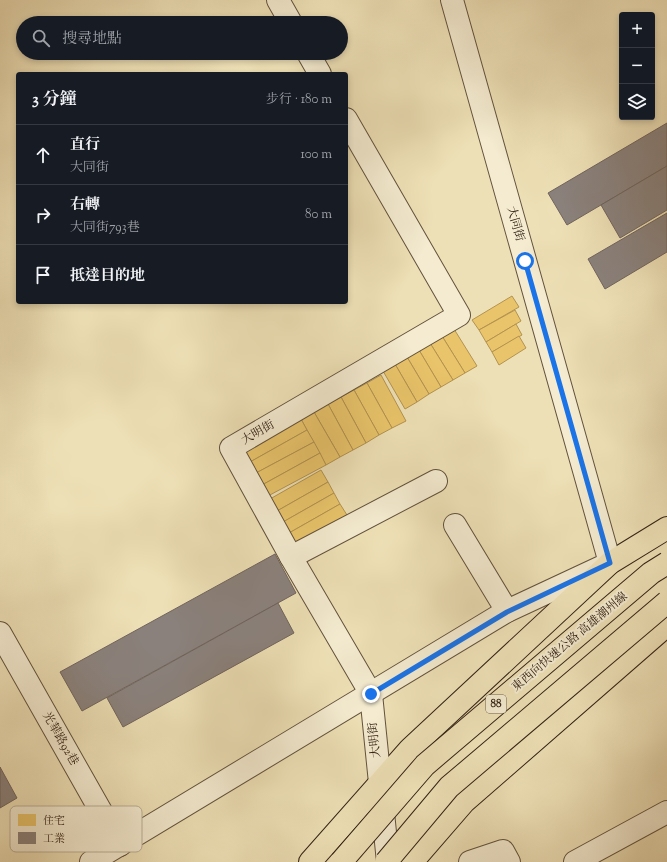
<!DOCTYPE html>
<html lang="zh-TW">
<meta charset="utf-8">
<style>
:root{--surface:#171b24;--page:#242831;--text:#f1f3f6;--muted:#9ea1a6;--line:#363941}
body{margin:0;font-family:"Sorts Mill Goudy","Noto Serif TC",serif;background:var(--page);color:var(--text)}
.controls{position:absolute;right:12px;top:12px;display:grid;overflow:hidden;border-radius:4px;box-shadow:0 2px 6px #0003}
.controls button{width:36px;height:36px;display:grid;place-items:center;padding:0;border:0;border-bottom:1px solid var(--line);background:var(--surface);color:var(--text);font:20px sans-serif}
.stop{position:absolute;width:12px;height:12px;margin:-9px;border:3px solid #1a73e8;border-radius:50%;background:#fff}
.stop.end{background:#1a73e8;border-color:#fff;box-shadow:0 1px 4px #0008}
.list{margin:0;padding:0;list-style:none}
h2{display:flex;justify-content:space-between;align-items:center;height:52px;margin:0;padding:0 16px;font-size:17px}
h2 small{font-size:13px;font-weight:400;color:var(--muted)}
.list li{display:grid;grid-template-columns:26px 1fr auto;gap:12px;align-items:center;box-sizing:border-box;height:60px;padding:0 16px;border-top:1px solid var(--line)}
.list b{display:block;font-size:15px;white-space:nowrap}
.list p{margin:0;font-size:13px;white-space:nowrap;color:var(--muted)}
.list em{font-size:13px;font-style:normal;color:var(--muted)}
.icon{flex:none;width:22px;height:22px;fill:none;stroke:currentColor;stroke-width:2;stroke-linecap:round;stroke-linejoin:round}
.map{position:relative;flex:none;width:667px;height:862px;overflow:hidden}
.search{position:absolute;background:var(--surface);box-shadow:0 2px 6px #0003;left:16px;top:16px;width:332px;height:44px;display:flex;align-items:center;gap:10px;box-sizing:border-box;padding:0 14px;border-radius:22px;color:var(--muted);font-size:15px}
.panel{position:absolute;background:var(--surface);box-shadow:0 2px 6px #0003;left:16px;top:72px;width:332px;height:232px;border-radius:4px}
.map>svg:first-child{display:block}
</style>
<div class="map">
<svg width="667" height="862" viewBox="0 0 667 862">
<rect width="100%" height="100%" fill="#eee0b6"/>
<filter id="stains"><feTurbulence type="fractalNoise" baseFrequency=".005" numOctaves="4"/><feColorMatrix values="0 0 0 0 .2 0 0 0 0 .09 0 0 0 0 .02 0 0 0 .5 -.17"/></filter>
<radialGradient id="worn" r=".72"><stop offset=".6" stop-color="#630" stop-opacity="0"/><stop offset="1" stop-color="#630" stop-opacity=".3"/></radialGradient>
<g fill="#e9c46a" stroke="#b29350">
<polygon points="512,296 519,307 479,330 472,320"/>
<polygon points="515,310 521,321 486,342 479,330"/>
<polygon points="516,324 522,335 492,352 486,342"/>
<polygon points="454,329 477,366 465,373 442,336"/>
<polygon points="442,336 465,373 453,380 430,343"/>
<polygon points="519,336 526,348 499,365 492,352"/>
<polygon points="430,343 453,380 441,387 419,350"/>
<polygon points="419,350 441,387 429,394 407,357"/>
<polygon points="407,357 429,394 417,402 395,364"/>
<polygon points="395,364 417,402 405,409 383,371"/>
<polygon points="381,375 406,421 392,428 367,383"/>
<polygon points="367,383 392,428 379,435 354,390"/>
<polygon points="354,390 379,435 366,443 341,397"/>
<polygon points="341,397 366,443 353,450 328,404"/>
<polygon points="328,404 353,450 340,457 314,412"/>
<polygon points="314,412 340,457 326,465 301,419"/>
<polygon points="301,419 307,430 250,462 243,451"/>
<polygon points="307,430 314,442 256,473 250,462"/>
<polygon points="314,442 320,453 262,485 256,473"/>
<polygon points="320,453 326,465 268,496 262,485"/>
<polygon points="321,470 328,482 277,511 270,499"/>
<polygon points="328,482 334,493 283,522 277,511"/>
<polygon points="334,493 340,504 289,533 283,522"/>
<polygon points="340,504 347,515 296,545 289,533"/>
</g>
<g fill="#8a817c" stroke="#70645d">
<polygon points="667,123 667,166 567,225 548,193"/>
<polygon points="667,166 667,210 620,238 601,205"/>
<polygon points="667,213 667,252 605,289 588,259"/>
<polygon points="275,554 296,593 82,711 60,672"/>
<polygon points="278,603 294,633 123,727 107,698"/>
<polygon points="0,767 17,798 0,808"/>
</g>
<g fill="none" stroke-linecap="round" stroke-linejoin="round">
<defs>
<g id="minor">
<polyline points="278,0 291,23"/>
<polyline points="308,53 320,74"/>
<polyline points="346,119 459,315 231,448 291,557 371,694 388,862"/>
<polyline points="455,525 507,611"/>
<polyline points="291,557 436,481"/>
<polyline points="0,633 120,845"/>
<polyline points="91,862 507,611 610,563 452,0"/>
<polyline points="470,862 503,851 509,862"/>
<polyline points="575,862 667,812"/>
</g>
<g id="major">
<polyline points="310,862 410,749 610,563 667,528"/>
<polyline points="412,862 464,802 667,625"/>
</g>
</defs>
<use href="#minor" stroke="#62523d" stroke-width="24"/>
<use href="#major" stroke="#332215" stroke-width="24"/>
<use href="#minor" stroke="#f4ebd0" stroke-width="22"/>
<use href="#major" stroke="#eee0b6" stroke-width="22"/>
<defs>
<g id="highway-bridge">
<polyline points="341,862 425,765 651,573 667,563"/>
<polyline points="386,862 449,787 667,602"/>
</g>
</defs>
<use href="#highway-bridge" stroke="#332215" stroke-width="24" stroke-linecap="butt"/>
<use href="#highway-bridge" stroke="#eee0b6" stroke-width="22"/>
</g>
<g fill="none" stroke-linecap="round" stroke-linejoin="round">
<polyline stroke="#1a73e8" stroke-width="5" points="371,694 507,612 610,563 525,261"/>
</g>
<g text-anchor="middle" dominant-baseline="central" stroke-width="4" stroke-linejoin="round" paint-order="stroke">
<rect fill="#f4ebd0" stroke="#6d5e4d" stroke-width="1" x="486" y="695" width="20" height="18" rx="3"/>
<g font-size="11" font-weight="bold" fill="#332215">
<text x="496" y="704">88</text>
</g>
<g font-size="12" fill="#332215" stroke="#f4ebd0">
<text transform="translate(515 224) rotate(74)">大同街</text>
<text transform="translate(258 433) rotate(-30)">大明街</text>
<text transform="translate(570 642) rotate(-40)">東西向快速公路 高雄潮州線</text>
<text transform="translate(60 739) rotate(60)">光華路92巷</text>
<text transform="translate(375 740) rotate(-96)">大明街</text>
</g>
</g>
<rect x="10" y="806" width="132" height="46" rx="6" fill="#f4ebd0" stroke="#baaf98" stroke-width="1"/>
<rect x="18" y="814" width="18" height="12" fill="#e9c46a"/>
<rect x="18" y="832" width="18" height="12" fill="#8a817c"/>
<g font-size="11" fill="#332215">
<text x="43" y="824">住宅</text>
<text x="43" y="842">工業</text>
</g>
<rect width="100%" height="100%" filter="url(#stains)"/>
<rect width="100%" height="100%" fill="url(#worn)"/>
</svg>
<div class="controls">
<button>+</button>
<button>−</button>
<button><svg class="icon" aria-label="layers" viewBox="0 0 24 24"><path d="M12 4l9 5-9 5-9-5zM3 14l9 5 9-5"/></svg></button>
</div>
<div class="stop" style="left:525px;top:261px"></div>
<div class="stop end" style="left:371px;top:694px"></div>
<div class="search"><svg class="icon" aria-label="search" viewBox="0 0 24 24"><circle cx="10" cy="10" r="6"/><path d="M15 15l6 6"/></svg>搜尋地點</div>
<section class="panel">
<h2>3 分鐘<small>步行 · 180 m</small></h2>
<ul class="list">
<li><svg class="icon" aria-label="ahead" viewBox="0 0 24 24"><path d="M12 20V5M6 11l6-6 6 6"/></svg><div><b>直行</b><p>大同街</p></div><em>100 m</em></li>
<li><svg class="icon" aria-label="right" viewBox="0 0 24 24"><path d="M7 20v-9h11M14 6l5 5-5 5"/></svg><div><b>右轉</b><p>大同街793巷</p></div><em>80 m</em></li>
<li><svg class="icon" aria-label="arrive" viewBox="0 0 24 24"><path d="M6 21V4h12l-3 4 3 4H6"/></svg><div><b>抵達目的地</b></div></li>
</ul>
</section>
</div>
